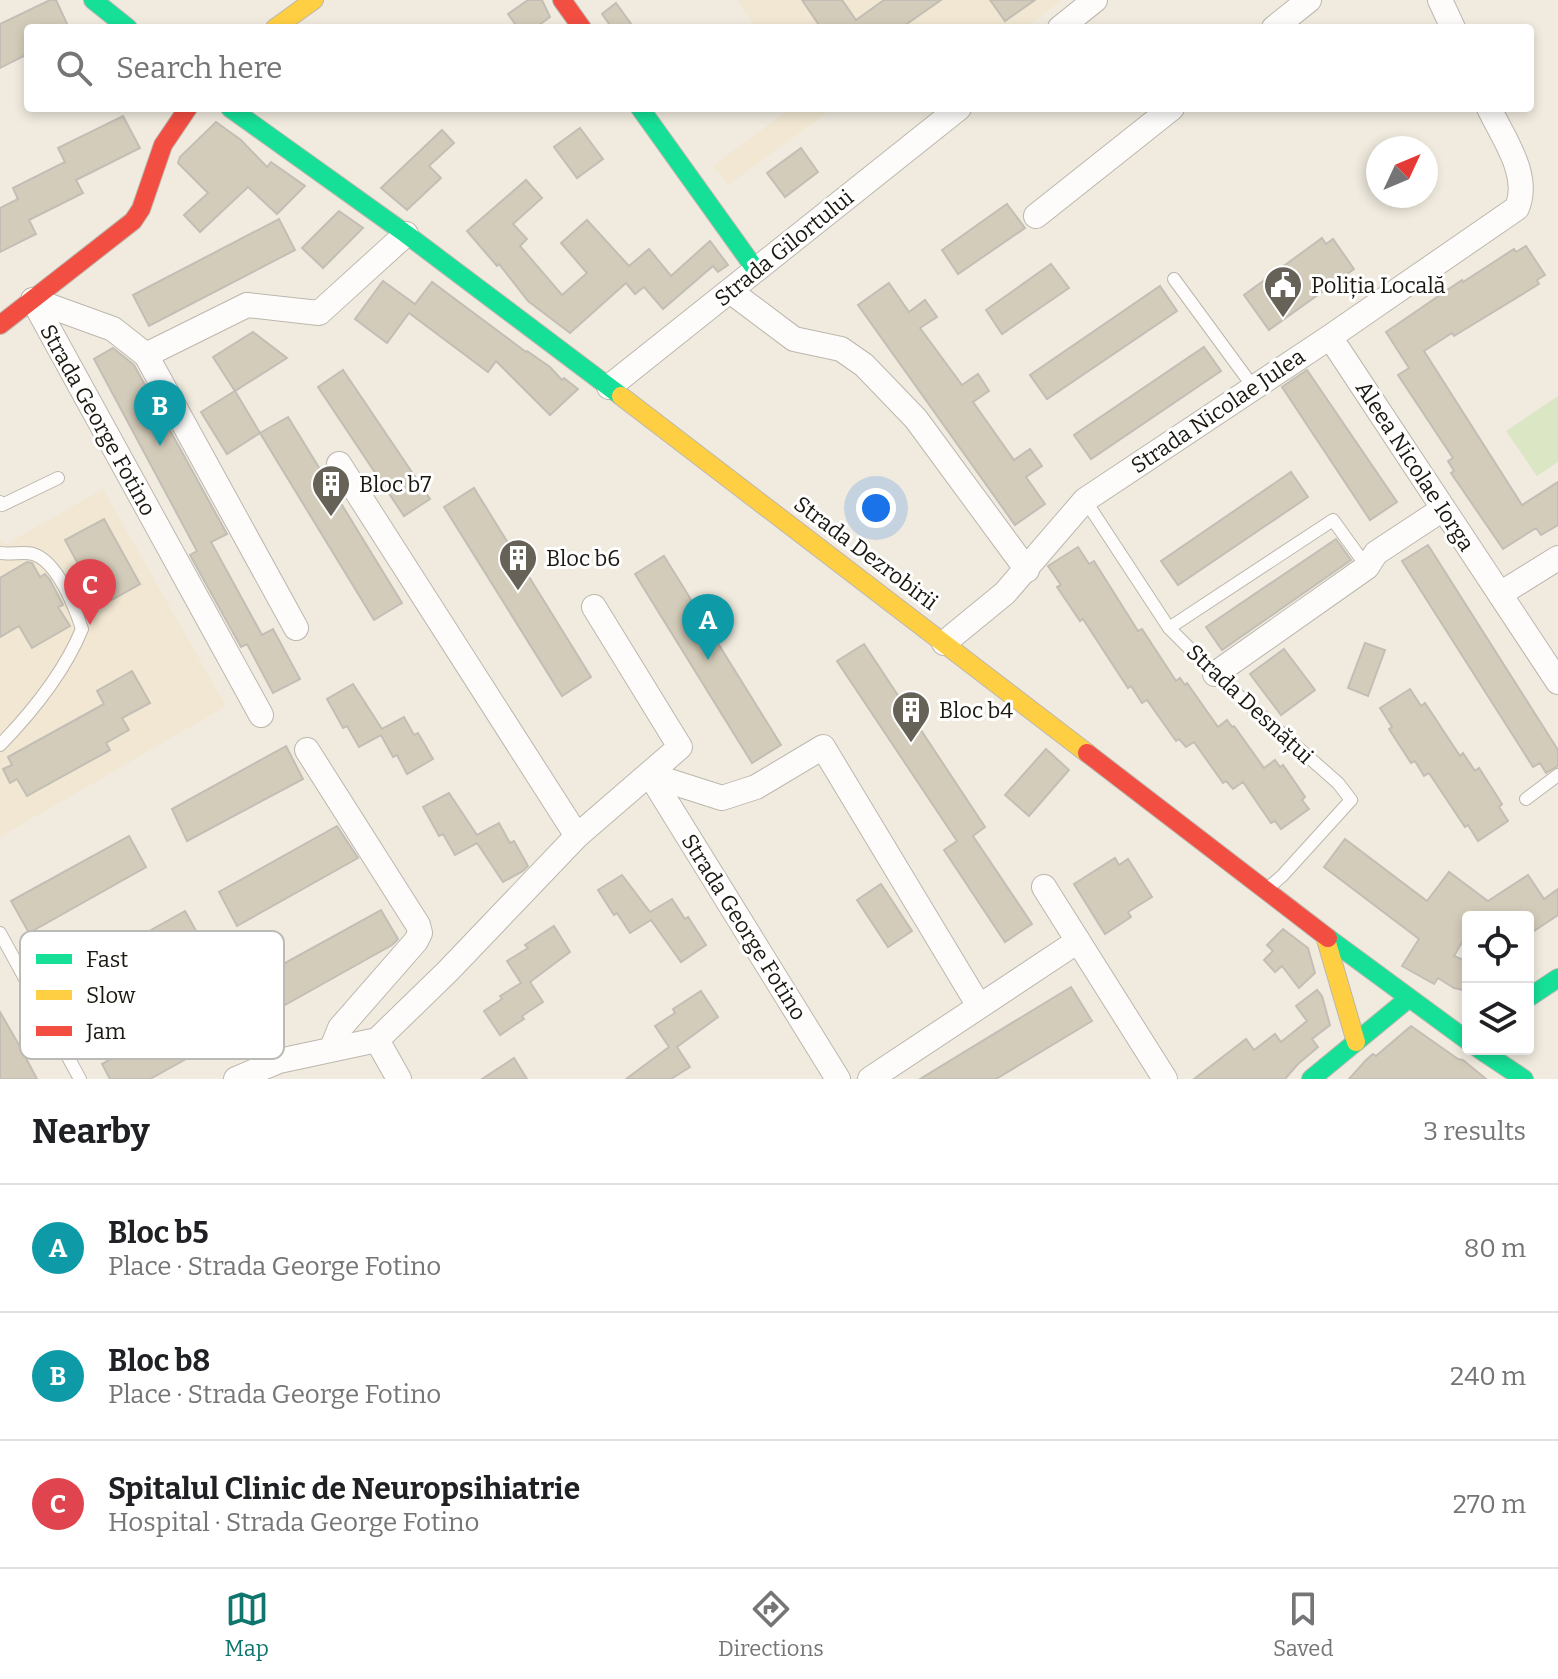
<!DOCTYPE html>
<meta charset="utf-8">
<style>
:root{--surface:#fff;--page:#f6f6f6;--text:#202124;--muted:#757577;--line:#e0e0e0;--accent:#0f766e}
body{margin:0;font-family:Bitter,serif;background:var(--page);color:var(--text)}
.controls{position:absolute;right:24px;bottom:24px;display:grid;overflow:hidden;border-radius:8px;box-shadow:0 4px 12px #0003}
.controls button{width:72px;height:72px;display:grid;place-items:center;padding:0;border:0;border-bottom:2px solid var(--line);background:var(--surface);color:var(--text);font:40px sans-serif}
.compass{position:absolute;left:1366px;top:136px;width:72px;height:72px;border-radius:50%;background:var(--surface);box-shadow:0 4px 12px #0003;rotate:46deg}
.you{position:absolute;left:876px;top:508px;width:28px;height:28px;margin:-20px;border:6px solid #fff;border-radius:50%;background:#1a73e8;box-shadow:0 0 0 12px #1a73e833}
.badge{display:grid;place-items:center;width:52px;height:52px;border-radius:50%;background:var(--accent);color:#fff;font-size:26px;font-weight:700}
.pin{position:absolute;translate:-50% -66px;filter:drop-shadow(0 2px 4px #0008)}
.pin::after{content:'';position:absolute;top:42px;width:28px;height:24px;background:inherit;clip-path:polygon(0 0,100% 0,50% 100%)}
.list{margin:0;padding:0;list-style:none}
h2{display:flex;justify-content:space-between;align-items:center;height:104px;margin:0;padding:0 32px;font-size:34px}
h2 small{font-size:26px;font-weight:400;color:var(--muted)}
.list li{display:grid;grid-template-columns:52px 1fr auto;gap:24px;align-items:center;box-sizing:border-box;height:128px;padding:0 32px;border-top:2px solid var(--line)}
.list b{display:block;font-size:30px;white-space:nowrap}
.list p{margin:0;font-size:26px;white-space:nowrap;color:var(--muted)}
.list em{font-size:26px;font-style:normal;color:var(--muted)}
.icon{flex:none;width:44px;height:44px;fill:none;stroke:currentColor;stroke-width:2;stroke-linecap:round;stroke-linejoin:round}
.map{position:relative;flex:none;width:1558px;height:1079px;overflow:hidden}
.search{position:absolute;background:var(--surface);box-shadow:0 4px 12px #0003;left:24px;right:24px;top:24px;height:88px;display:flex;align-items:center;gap:20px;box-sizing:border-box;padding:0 28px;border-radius:8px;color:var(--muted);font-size:30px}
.sheet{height:488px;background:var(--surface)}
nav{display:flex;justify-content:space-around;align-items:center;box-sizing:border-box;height:112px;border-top:2px solid var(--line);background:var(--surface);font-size:22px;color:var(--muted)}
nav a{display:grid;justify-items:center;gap:4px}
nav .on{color:var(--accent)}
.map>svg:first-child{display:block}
</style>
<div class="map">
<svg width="1558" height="1079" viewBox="0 0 1558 1079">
<rect width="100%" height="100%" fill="#f1ebdf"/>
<g fill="#f1e7d2">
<polygon points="737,0 1061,0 1026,28 756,28"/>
<polygon points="791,108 833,108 728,185 713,166"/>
<polygon points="103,489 226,706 0,837 0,539 5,545"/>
</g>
<polygon fill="#dae6c4" points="1558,396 1558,462 1537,476 1506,431"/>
<g fill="#d4ccba" stroke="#c3beb5" stroke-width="2">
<polygon points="50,0 56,0 69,28 28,28 28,54 0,68 0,24"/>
<polygon points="528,0 542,0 550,17 535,28 518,28 508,14"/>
<polygon points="802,0 842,0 856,20 884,0 941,0 901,28 821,28"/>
<polygon points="990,0 1035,0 1005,21"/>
<polygon points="616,3 634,28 612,28 602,14"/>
<polygon points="123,116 140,148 76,180 83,193 29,220 36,234 0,252 0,208 18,199 13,188 65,162 58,148"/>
<polygon points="216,122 241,140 267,167 271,162 305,186 277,214 248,187 200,232 184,215 208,193 178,163 180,157"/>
<polygon points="580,128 603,159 577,178 554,147"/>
<polygon points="442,130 454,143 429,166 441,178 407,210 381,188"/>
<polygon points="801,148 818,172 785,197 767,173"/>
<polygon points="526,180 542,198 513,224 527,239 520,246 562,295 587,273 561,243 587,220 629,266 649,249 671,276 710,241 728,265 718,272 713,266 663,309 644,287 635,294 626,283 570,333 528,301 499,264 497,266 467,231"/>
<polygon points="1007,204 1025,228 958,274 942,250"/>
<polygon points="339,211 363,228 323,268 302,248"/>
<polygon points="279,219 295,250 149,326 133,295"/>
<polygon points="1322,238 1326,244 1333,239 1354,269 1269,330 1244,295"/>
<polygon points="1526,246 1545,275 1537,280 1539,284 1454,336 1452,333 1424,351 1522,505 1558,482 1558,525 1541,535 1536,528 1503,549 1451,473 1454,471 1448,461 1453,458 1398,375 1409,368 1386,332 1462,280 1463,282 1514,249 1516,252"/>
<polygon points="1051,264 1069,288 1002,334 986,310"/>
<polygon points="383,281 415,304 432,282 526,352 527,351 550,367 562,380 564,378 578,389 550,415 496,361 488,372 409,313 387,343 355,319"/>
<polygon points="889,283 909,312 925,300 937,317 920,328 962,385 978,374 989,391 973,402 1014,460 1030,449 1042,466 1026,477 1045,504 1015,525 858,305"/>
<polygon points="1160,286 1177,311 1047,399 1030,375"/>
<polygon points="253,332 287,358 235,391 213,357"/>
<polygon points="1204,347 1221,371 1091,459 1074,435"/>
<polygon points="113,348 134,365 227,534 211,542 262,635 273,629 300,679 273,693 247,644 241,647 190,555 197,551 94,359"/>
<polygon points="343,370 430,499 404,516 318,387"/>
<polygon points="1307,370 1397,502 1370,520 1282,387"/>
<polygon points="235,391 260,433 227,454 201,412"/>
<polygon points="288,417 402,603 374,620 260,433"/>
<polygon points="1291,472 1308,497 1178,585 1161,561"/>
<polygon points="474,488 591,677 562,696 444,507"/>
<polygon points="104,519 140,584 101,606 65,540"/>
<polygon points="1336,539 1351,560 1222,650 1206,627"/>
<polygon points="1428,545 1558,750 1558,766 1546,773 1540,763 1533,767 1402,561"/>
<polygon points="1078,547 1089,564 1094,561 1138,631 1142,629 1176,681 1180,678 1185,685 1187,683 1218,727 1227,720 1232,727 1234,726 1264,768 1275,760 1280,767 1283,765 1305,797 1302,800 1309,809 1281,829 1275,821 1271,823 1243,782 1233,789 1226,781 1223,783 1194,742 1186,747 1179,739 1176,741 1147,700 1142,703 1131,686 1128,688 1083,619 1080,621 1057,587 1061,585 1048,566"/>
<polygon points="664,556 781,745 752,763 635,574"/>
<polygon points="27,562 32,563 40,577 45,574 50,580 63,605 58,607 70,626 32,648 19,626 0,637 0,578"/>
<polygon points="1365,643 1385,650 1368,696 1348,688"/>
<polygon points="864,644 985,827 973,836 1032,924 1005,942 944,850 957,841 837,661"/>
<polygon points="1284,649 1315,690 1281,715 1250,674"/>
<polygon points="132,671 150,703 122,718 129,730 106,743 110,750 27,796 17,779 10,783 3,769 12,765 8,757 104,704 97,691"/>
<polygon points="353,684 382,729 404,717 414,735 418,733 433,759 407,774 397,755 393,757 381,735 359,747 347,726 343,728 327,699"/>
<polygon points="1410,689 1421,706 1425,703 1460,756 1463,753 1475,771 1479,768 1502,804 1499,807 1508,821 1478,841 1468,825 1465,827 1429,773 1424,776 1415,761 1411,763 1389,729 1392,727 1380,708"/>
<polygon points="286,746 303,779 187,841 172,809"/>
<polygon points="1046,749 1069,770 1029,816 1005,795"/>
<polygon points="449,793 477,835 499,823 510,843 514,841 528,866 523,871 503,882 477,843 455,855 443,834 439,836 423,807"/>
<polygon points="337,826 358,858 237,926 219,892"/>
<polygon points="129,836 146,867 29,933 11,901"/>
<polygon points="1345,839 1427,901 1449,872 1488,901 1528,875 1544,899 1558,889 1558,915 1528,935 1528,917 1468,917 1468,932 1454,956 1468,962 1468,991 1454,988 1438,978 1434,984 1402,966 1419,939 1324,867"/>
<polygon points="1115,858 1119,865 1128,859 1152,897 1128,912 1131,917 1105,934 1074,884"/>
<polygon points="622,875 650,912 672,899 685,919 688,917 706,945 681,962 651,920 630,933 617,913 614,915 598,890"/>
<polygon points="881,884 912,931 888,947 857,900"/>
<polygon points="381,910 398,939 392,945 285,1005 267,973"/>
<polygon points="185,911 204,945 77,1016 58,982"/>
<polygon points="554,926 570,952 530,982 543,1002 522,1016 524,1019 500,1035 484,1011 502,999 500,996 521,983 507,961 528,948 525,945"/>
<polygon points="1283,929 1308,948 1315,973 1299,988 1282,966 1275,972 1264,960 1273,951 1267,945"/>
<polygon points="1071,987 1092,1021 996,1079 920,1079"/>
<polygon points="1317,990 1322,996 1330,1025 1312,1039 1318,1047 1298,1064 1285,1079 1194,1079 1246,1039 1254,1050 1275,1034 1281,1042 1307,1021 1296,1006"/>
<polygon points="701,991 718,1017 677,1047 690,1067 671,1079 626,1079 669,1047 655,1026 675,1013 673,1009"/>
<polygon points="220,999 238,1030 150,1079 110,1079 102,1064"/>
<polygon points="0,1012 19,1045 37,1079 0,1079"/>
<polygon points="1411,1026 1458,1059 1463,1060 1486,1079 1349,1079 1366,1060 1373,1054 1376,1056"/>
<polygon points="514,1058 527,1079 482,1079"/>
</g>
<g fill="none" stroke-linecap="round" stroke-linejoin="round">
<defs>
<g id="lane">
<polyline points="1174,279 1254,388"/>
<polyline points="1085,500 1169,628 1223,682 1338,783 1351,800 1282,876 1268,888"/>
<polyline points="0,502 2,505 58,478"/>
<path d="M0 553C10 555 24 551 33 554 57 561 75 607 82 629 64 673 33 711 0 745"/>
<polyline points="1169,628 1333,520 1367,567"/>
<polyline points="1526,799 1558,775"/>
<polyline points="0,933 80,1079"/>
</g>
<g id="street">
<polyline points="1440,0 1453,28"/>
<polyline points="1060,28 1095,0"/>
<polyline points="1274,28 1309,0"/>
<polyline points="1036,216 1172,108"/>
<polyline points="730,291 794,339 841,349 864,365 916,419 1027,570"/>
<polyline points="33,300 261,715"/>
<polyline points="33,300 113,329 146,355 296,628"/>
<polyline points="1330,337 1558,682"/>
<polyline points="146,355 247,305 319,313 406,234"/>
<polyline points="609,387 959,108"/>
<polyline points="339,464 577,836"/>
<polyline points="1500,594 1558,558"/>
<path d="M944 643 1005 593 1085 500 1330 337 1517 208C1531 175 1503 138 1489 108"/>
<polyline points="1215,674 1367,567 1376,553 1443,509"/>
<polyline points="307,750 418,925 420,933 416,941 340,1028 332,1048"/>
<polyline points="650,775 722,798 756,787 823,747 979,1006"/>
<polyline points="650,775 838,1079"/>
<polyline points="1044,887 1165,1079"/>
<polyline points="377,1040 448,971 577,836 680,747 594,607"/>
<polyline points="377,1040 399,1079"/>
<polyline points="236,1079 279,1061 377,1040"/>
<polyline points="870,1079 1078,941"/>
</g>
<g id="fast">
<polyline points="93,0 128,28"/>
<polyline points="230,108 406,234 621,396"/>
<polyline points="640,108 756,270"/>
<polyline points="1328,938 1468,1041"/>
<polyline points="1528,998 1558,978"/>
<polyline points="1479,1049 1524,1079"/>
<polyline points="1311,1079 1408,999"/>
</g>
<g id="slow">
<polyline points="275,28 314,0"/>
<polyline points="621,396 1087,753"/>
<polyline points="1325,936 1356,1042"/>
</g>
<g id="jam">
<polyline points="562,0 582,28"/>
<polyline points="0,325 133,221 141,209 163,145 188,108"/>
<polyline points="1087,753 1328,938"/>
</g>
</defs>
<use href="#lane" stroke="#bcb7ae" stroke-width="14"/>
<use href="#street" stroke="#bcb7ae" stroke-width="26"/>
<use href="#fast" stroke="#bcb7ae" stroke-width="20"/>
<use href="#slow" stroke="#bcb7ae" stroke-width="20"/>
<use href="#jam" stroke="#bcb7ae" stroke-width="20"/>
<use href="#lane" stroke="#fdfcfa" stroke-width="12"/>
<use href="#street" stroke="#fdfcfa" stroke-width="24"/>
<use href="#fast" stroke="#16e098" stroke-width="18"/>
<use href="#slow" stroke="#ffcf43" stroke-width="18"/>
<use href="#jam" stroke="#f24e42" stroke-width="18"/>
</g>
<defs>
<symbol id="civic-pin" viewBox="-11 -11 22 30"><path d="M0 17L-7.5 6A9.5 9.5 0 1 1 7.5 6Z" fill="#666258" stroke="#fff"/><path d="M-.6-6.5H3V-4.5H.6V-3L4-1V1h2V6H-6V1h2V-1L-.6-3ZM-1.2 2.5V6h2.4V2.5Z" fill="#fff"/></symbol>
<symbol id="building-pin" viewBox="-11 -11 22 30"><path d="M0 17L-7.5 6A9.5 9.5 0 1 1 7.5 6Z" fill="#666258" stroke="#fff"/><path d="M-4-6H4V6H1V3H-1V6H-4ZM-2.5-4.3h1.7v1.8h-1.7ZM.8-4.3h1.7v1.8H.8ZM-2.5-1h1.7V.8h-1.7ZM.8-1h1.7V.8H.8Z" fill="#fff"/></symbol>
</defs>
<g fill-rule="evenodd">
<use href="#civic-pin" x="1261" y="263" width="44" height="60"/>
<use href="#building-pin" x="309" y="462" width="44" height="60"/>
<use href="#building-pin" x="496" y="536" width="44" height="60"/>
<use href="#building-pin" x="889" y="688" width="44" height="60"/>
</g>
<g text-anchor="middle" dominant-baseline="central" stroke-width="6" stroke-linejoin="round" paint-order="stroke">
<g font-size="22" fill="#1b1810" stroke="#fff">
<text transform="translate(784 248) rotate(-39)">Strada Gilortului</text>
<text transform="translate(1218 411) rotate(-34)">Strada Nicolae Julea</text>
<text transform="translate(98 420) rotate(61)">Strada George Fotino</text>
<text transform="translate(1415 466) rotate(57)">Aleea Nicolae Iorga</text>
<text transform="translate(866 553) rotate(37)">Strada Dezrobirii</text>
<text transform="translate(1250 704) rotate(43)">Strada Desnățui</text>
<text transform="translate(744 927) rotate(58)">Strada George Fotino</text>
</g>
<g font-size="22" fill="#1b1810" stroke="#fff" text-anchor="start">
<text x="1311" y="285">Poliția Locală</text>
<text x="359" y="484">Bloc b7</text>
<text x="546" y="558">Bloc b6</text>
<text x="939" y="710">Bloc b4</text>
</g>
</g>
<rect x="20" y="931" width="264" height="128" rx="12" fill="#fff" stroke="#bbbab7" stroke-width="2"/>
<rect x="36" y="954" width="36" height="10" fill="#16e098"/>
<rect x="36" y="990" width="36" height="10" fill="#ffcf43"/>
<rect x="36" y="1026" width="36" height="10" fill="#f24e42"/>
<g font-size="22" fill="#1b1810">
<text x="86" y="967">Fast</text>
<text x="86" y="1003">Slow</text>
<text x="86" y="1039">Jam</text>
</g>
</svg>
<div class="controls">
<button><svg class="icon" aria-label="locate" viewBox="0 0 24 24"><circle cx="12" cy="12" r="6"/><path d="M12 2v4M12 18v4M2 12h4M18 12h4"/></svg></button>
<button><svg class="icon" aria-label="layers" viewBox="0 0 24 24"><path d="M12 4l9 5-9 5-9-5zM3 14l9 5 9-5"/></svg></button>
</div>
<svg class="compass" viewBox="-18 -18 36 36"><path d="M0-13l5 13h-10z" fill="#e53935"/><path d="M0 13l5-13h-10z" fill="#757577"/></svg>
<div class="you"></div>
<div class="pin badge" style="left:708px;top:660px;background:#0f9aa8">A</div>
<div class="pin badge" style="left:160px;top:446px;background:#0f9aa8">B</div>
<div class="pin badge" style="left:90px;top:625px;background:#e0444e">C</div>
<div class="search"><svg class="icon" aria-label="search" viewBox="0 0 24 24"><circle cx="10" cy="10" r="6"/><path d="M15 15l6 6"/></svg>Search here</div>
</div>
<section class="sheet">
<h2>Nearby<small>3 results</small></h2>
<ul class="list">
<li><span class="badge" style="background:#0f9aa8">A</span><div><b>Bloc b5</b><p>Place · Strada George Fotino</p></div><em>80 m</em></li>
<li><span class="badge" style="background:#0f9aa8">B</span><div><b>Bloc b8</b><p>Place · Strada George Fotino</p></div><em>240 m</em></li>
<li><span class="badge" style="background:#e0444e">C</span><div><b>Spitalul Clinic de Neuropsihiatrie</b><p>Hospital · Strada George Fotino</p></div><em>270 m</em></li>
</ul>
</section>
<nav>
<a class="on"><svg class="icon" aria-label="map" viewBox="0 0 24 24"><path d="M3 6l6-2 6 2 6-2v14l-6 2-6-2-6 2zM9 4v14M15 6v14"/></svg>Map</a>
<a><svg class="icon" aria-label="directions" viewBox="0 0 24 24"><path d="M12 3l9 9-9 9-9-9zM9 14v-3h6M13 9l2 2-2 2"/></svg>Directions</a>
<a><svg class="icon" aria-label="saved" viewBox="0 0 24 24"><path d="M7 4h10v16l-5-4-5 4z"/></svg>Saved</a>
</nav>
